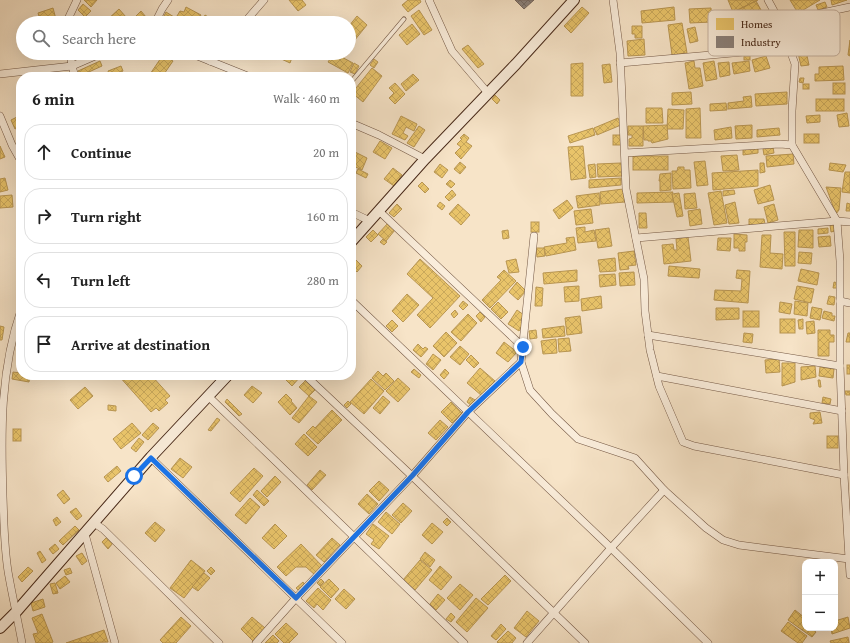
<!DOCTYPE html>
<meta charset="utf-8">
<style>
:root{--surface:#fff;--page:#f2f2f2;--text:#222;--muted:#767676;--line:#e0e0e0}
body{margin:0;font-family:"Gentium Book Plus",serif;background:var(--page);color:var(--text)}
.controls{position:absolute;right:12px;bottom:12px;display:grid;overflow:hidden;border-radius:8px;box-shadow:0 4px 16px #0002}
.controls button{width:36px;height:36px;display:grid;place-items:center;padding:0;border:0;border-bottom:1px solid var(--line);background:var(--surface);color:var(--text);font:20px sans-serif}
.stop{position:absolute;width:12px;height:12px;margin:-9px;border:3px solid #1a73e8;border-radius:50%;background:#fff}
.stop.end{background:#1a73e8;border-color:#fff;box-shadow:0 1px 4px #0008}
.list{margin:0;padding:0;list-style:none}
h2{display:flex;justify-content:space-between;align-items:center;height:52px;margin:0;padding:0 16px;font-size:17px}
h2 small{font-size:13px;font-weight:400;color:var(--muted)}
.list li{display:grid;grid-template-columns:26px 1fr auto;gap:12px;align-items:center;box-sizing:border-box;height:56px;margin:0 8px 8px;padding:0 8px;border:1px solid var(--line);border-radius:16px}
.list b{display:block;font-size:15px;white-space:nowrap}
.list em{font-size:13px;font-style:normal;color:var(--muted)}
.icon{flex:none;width:22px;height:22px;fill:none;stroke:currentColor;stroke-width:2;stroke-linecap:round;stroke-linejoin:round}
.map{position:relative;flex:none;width:850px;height:643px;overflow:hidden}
.search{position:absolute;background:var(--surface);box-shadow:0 4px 16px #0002;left:16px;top:16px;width:340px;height:44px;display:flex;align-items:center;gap:10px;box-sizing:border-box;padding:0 14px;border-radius:22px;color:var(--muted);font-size:15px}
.panel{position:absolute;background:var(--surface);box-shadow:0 4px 16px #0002;left:16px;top:72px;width:340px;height:308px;border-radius:16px}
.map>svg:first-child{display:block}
</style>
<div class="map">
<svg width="850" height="643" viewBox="0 0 850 643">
<defs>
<pattern id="homes-cross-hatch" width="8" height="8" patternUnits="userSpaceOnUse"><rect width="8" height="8" fill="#e9c46a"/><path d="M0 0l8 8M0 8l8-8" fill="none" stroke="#c9a85b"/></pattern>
<pattern id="industry-cross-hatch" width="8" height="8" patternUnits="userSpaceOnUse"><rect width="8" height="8" fill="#8a817c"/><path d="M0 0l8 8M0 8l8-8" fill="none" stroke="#736a65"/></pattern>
</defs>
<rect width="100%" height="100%" fill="#f7e4c8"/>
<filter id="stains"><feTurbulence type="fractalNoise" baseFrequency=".005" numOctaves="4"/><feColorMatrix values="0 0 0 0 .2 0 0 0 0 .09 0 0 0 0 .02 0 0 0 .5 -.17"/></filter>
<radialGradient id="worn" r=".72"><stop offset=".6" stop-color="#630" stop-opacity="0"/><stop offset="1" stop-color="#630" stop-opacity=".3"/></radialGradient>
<g fill="url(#homes-cross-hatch)" stroke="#b99652">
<polygon points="84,0 97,0 91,7"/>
<polygon points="289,0 302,0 306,5 298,11"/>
<polygon points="408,0 420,0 421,2 408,12 402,5"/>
<polygon points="728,0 758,0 733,12"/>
<polygon points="790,0 820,0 798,13"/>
<polygon points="831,0 847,0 832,5"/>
<polygon points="756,1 761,10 739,21 734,12"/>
<polygon points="825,2 827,7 818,10 816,5"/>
<polygon points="83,4 91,11 85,17 78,10"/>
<polygon points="186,7 201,15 196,23 182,23 177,21 180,17 177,16 180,11 184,12"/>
<polygon points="582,7 589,13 571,33 564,26"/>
<polygon points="674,7 675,20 642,23 641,11"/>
<polygon points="53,8 57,23 41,23 38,13"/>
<polygon points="711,8 712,22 690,23 689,9"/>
<polygon points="119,9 126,17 119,23 110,23 107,20"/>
<polygon points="419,10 432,30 424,35 411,16"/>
<polygon points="141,11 146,17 140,23 136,23 133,19"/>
<polygon points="166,12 174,17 172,20 164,16"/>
<polygon points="205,15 218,23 201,23"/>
<polygon points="357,16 367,25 354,41 349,37 349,26"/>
<polygon points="127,18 132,23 123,23"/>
<polygon points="162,18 169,22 169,23 160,23"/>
<polygon points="682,23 687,53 672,55 668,25"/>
<polygon points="412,24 420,34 407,45 399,35"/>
<polygon points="632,26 642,26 642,38 635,38 635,34 632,34"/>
<polygon points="695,27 698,41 690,43 687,29"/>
<polygon points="644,39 645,55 628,56 627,41"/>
<polygon points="850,40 850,56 848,55"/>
<polygon points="468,45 484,64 478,68 462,49"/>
<polygon points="806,51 809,65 801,66 798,53"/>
<polygon points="150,53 160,53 158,57"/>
<polygon points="279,53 289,53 293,55 290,63 277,57"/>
<polygon points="334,53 353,63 348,73 328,62"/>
<polygon points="163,55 173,61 162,77 148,77"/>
<rect x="744" y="56" width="6" height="4"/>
<polygon points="766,56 770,68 755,72 752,60"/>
<polygon points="374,59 378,62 374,68 370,65"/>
<polygon points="100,61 102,66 80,76 78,71"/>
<polygon points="694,61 695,68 700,68 703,86 689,89 685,63"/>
<polygon points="714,61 717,79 706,81 703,63"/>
<polygon points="749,61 750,71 734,74 732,63"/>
<polygon points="729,62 730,75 720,77 718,63"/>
<polygon points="354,63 359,66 355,74 350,72"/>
<polygon points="583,63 583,96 571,96 571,64"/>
<polygon points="610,64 612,82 604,83 602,65"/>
<polygon points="121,66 123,71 110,77 108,71"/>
<polygon points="843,66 844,80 815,81 815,74 819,74 819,67"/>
<polygon points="372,68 382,76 363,102 352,93"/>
<polygon points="413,74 419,80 406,91 401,84"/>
<polygon points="800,78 804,78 803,83 799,82"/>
<polygon points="395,83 405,94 395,104 389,98 394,93 389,88"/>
<rect x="833" y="83" width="12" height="11"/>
<rect x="803" y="84" width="6" height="5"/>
<polygon points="691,92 692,104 672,105 672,93"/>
<polygon points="787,92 787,104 756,106 755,94"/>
<polygon points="495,95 500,100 497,104 492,99"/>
<polygon points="751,96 752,107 728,109 728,103 744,101 743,97"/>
<rect x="816" y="99" width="28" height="12"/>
<polygon points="726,103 727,110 710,111 710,104"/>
<polygon points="646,108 662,108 663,123 646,123"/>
<polygon points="700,108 701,138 686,138 686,109"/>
<polygon points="668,109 684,110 683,129 667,129"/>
<polygon points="847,113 849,126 839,127 837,115"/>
<polygon points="820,115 820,122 807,123 806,116"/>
<polygon points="401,116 417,124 414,131 406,127 403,133 408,136 405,140 392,134"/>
<polygon points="17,117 21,126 15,129 11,120"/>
<polygon points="618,118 621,125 597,135 594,128"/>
<polygon points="667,125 668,139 652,143 651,141 648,141 648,140 644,140 643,126"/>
<polygon points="752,125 752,138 736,139 735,126"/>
<polygon points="419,126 425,130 414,147 407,143"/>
<polygon points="628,126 643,126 643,146 629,146 629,139 632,138 632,135 628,135"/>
<polygon points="731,127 732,138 715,140 714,130"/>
<polygon points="593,128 595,135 570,143 568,136"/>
<polygon points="779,128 780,135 757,137 757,130"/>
<polygon points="464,134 469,138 466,142 472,146 461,159 455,153 461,147 457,144 462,139 460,138"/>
<rect x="804" y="134" width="15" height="9"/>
<rect x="613" y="135" width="8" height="10"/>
<polygon points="380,141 392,148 385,159 373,152"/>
<polygon points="0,146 5,157 0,159"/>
<polygon points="583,146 586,178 571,180 568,147"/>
<polygon points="773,147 774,153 764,155 763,149"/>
<polygon points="758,148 758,153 743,155 743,150"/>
<polygon points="351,150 367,158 362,170 351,165"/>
<polygon points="793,154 794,164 767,167 766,156"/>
<polygon points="737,155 739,170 723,171 721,156"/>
<rect x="633" y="156" width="35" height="14"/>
<polygon points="705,161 708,185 697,186 694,162"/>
<polygon points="460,162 466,167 460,174 454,169"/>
<polygon points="621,163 622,176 598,177 597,164"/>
<polygon points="760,163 764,163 765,172 760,173"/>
<polygon points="830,163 846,165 843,172 829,170"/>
<polygon points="440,164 448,170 442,178 434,172"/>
<polygon points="595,164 596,177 590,178 588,165"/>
<polygon points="678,167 684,167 684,170 690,170 691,188 673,189 672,171 677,171"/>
<polygon points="393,168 402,175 394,186 384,179"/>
<polygon points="358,169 368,174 366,178 356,173"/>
<polygon points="758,170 758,186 713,190 712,173"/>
<polygon points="845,172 850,172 850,193 842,192"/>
<polygon points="671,173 671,190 660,191 660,181 659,181 660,174"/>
<polygon points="5,178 8,190 0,192 0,179"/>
<polygon points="621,178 621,185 589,188 589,180"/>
<polygon points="450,180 455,184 451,188 446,184"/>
<polygon points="422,182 429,189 425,193 418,186"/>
<polygon points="770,185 774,200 758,204 754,190"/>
<polygon points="826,187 841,188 839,210 836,214"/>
<polygon points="623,189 625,202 601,204 600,192"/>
<polygon points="452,190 456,195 449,201 445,197"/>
<polygon points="734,190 735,194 723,196 723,191"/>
<polygon points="721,191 727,223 714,225 708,193"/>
<polygon points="673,192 672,194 674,202 637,203 637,193"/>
<polygon points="599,193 600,205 578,208 576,196"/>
<polygon points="679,193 683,216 677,217 672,194"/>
<polygon points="695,193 697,208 685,209 684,194"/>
<polygon points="12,195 13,207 0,208 0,196"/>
<polygon points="567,200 573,208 559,219 553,210"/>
<polygon points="440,202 445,206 442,210 437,206"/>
<polygon points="735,202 739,223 729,224 725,205"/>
<polygon points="847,203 850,204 850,211 846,211"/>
<polygon points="397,204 402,209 394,217 389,213"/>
<polygon points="458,204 470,215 461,225 449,214"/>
<polygon points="774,204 778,220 768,223 764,207"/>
<polygon points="591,209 593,223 576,225 574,211"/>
<polygon points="700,209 702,224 690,226 688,211"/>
<polygon points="639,213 646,213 647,228 639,228"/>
<polygon points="749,219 764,219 765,224 749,225"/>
<rect x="531" y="222" width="8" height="10"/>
<polygon points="388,223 395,230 386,241 378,234"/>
<polygon points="830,225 834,225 835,231 831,232"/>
<polygon points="585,227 585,232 594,230 596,241 578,243 576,228"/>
<polygon points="609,228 612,246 598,248 595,230"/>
<polygon points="828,228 828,233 818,234 818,229"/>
<polygon points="373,230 378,235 371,242 366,237"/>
<polygon points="508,230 509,238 503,239 502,231"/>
<polygon points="799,230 813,230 813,248 798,247"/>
<polygon points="784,232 795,232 795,266 785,266"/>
<polygon points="734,234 747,235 747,242 745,242 745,251 739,251 739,248 734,248"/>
<polygon points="762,235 771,235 770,253 783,254 782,269 760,267"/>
<polygon points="830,236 831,246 819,247 818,237"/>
<polygon points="574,237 576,250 546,256 544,247 567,243 566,238"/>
<polygon points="688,237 691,261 664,264 662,245 673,244 674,250 677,250 676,239"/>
<polygon points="718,238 731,238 730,251 717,250"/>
<polygon points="383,239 387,242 384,245 380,242"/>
<polygon points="536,248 544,248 545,256 537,257"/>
<polygon points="634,251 636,265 628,266 629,269 620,270 618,253"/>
<polygon points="799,252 812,253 811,264 798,263"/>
<polygon points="615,258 616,271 600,272 598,260"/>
<polygon points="355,259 362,266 357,272 351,266 351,263"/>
<polygon points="420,259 460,296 430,328 417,315 433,298 407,274"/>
<polygon points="516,259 519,272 509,273 506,261"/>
<polygon points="669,266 700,269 699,278 668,276"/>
<polygon points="801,269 819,273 817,285 798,281"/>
<polygon points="504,270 516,281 490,308 482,300 501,280 497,277"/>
<polygon points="577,270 577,281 544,284 543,273"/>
<polygon points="737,270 750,271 748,303 714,300 715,290 741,291 742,279 736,278"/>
<polygon points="634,272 635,285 620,286 619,273"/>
<polygon points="615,274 616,285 600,287 599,275"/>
<polygon points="517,282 526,291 518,300 509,292"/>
<polygon points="834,282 838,283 837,288 833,288"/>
<polygon points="579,286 579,301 565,302 564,287"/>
<polygon points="797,286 814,289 811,303 794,299"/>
<polygon points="536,287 543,288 542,306 535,306"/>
<polygon points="407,294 419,305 403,322 392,311"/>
<polygon points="601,296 602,308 582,311 581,299"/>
<polygon points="829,296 835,297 834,305 827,304"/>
<polygon points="463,301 468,305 463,310 459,306"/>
<polygon points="795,301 808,303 807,316 794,314"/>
<polygon points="498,302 508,312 501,319 491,309"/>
<polygon points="780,302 792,304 790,314 779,312"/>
<polygon points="812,307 822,309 820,320 810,318"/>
<polygon points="716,308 739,308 739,319 716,320"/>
<polygon points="455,310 458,314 454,318 451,314"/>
<polygon points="517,310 524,315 521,320 522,321 521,323 524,324 519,331 508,324"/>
<rect x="743" y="311" width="16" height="16"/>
<polygon points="824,311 832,313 832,316 835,316 834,321 822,318"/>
<polygon points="480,312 485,317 481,322 476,316"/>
<polygon points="468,314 477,323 461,341 451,332"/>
<polygon points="580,316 582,333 567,335 565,318"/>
<rect x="780" y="319" width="15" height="14"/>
<polygon points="803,319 803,329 799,329 798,320"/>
<polygon points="392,320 398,326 392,332 386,326"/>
<polygon points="814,321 815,333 807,334 806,322"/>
<polygon points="0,326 4,327 2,340 0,340"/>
<polygon points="564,326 565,336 543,338 542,329"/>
<polygon points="536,330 537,338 530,339 529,331"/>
<polygon points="818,330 830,330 830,335 834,335 834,342 829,342 829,356 818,356"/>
<polygon points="446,332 457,343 444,357 433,346"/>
<polygon points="744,333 753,334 752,343 743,342"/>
<polygon points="848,333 850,333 850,342 846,342"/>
<polygon points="569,338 571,351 559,352 558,339"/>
<polygon points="556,339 557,353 543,354 541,341"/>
<polygon points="504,342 517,352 508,362 496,353"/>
<polygon points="418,344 423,349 425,347 428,349 421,357 413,350"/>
<polygon points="460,346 469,354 460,365 450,357"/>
<polygon points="433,354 441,360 433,370 426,364"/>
<polygon points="471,355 479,363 474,368 466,360"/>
<polygon points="779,359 780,372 766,373 765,360"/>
<polygon points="782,363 795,363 795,382 782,386"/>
<rect x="847" y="365" width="3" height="9"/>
<polygon points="815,366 816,377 801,380 801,367"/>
<polygon points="820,367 834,369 833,378 819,376"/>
<polygon points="480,368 495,381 482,396 467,383"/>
<polygon points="414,369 421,375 419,378 411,372"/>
<polygon points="445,369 449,373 444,379 440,375"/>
<polygon points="378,371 383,376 386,373 394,381 385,390 372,378"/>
<polygon points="13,372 21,373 21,375 30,375 29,382 12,379"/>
<polygon points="118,375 151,375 170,396 165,400 168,403 159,411 156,408 151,412"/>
<polygon points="281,375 300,375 301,376 292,386"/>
<polygon points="398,378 410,389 398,402 386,391"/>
<polygon points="371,379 384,391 364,414 350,402"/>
<polygon points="306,380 316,389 309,396 299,387"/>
<polygon points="818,380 820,380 821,387 819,387"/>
<polygon points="252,386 262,393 253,403 244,395"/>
<polygon points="85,387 93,396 78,409 70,400"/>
<polygon points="845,391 850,391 850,395 846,395"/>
<polygon points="286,394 292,400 291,401 297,408 290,415 278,402"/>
<polygon points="309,396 317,402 299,423 292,418"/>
<polygon points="383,396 390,402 380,414 373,408"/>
<polygon points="470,397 475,400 472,406 467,402"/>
<polygon points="823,397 831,399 830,404 822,403"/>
<polygon points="227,399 242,414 239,416 225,402"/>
<polygon points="348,401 351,404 347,408 344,405"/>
<polygon points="451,402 462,413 452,423 441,412"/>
<polygon points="108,405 116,406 116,411 108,410"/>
<polygon points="332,410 342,420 318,444 306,433 313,426 315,428"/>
<polygon points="820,412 822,423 813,424 815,420 810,418 810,413"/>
<polygon points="217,418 220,420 211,431 208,430"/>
<polygon points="440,420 448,427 436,440 428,433"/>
<polygon points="132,423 141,433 121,449 113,439"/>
<polygon points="153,423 159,428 148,440 142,435"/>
<rect x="13" y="429" width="8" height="12"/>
<polygon points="304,434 317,447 308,456 295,444"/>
<rect x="827" y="436" width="11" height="12"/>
<polygon points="139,438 144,442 136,452 131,448"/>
<polygon points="180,458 192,467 183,478 171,469"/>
<polygon points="117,466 121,471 108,482 104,477"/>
<polygon points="254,468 263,476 240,502 230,493"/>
<polygon points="320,470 326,475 312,490 307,485"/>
<polygon points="275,476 281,482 267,497 261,491"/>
<polygon points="379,481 389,490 379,501 369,491"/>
<polygon points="63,490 70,499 64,504 57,495"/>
<polygon points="257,490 269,501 264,506 253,495"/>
<polygon points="367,494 378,504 369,514 358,504"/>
<polygon points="250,498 260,507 246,524 235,515"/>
<polygon points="403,503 412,511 401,523 392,515"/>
<polygon points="76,508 82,516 77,520 70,512"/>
<polygon points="386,512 400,524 392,534 378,522"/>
<polygon points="57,517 61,522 56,526 53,520"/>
<polygon points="447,518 451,522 447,526 443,522"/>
<polygon points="155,522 165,530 155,542 145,533"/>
<polygon points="432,523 443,532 432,544 422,535"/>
<polygon points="275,524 287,536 274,549 262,538"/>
<polygon points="373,524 389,536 379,549 371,544 374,540 366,534"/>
<polygon points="75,526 79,530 63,545 59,541"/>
<polygon points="107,537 113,543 108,549 102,542"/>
<polygon points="332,538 340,545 324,562 316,555"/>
<polygon points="55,544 59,549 53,554 49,549"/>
<polygon points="301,544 323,567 315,575 306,567 296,567 286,576 277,567"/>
<polygon points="40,551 46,560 42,563 37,553"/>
<polygon points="425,552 435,560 430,567 420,559"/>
<polygon points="82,553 87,561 82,565 76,556"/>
<polygon points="191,560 205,571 184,598 170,588"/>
<polygon points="420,560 432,570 415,590 403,580"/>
<polygon points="440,566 452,577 441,590 429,580"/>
<polygon points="28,567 33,571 22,582 18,577"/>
<polygon points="211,567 215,571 211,575 207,571"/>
<polygon points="70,568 72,573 66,575 64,570"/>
<polygon points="204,573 210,578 198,591 192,587"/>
<polygon points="505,575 511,581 488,605 481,599"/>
<polygon points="65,576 70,582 60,589 56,583"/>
<polygon points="321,579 324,582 320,586 317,583"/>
<polygon points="329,579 339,589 331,598 320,587"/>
<polygon points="303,582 306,586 300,592 296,588"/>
<polygon points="55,583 58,593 53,594 50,584"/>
<polygon points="460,584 473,595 460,610 447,598"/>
<polygon points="318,588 331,600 323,610 317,604 314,608 306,601"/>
<polygon points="344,589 355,599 346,609 335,599"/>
<polygon points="438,594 445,600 436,610 430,604"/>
<polygon points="476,598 488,608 467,632 456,622"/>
<polygon points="43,599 45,607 33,611 31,603"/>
<polygon points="795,610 805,618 805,628 813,628 812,629 816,632 812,637 788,620"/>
<polygon points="527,611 539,621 526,637 514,628"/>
<polygon points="451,613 455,617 451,622 446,619"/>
<polygon points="42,614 53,642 51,643 36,643 33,634 38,633 32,618"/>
<polygon points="181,617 191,626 176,643 163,643 160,640"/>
<polygon points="252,617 265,628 253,641 241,629"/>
<polygon points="848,617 850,628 832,634 831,628 835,628 835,621"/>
<polygon points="788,622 807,636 802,643 798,643 781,631"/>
<polygon points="286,623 298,634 289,643 284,643 275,634"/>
<polygon points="501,624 506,629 496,640 491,636"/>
<polygon points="104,630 108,642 66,643"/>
<polygon points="508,631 516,638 512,643 498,643 497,642"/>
<polygon points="273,635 279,641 277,643 265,643"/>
<polygon points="848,637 849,643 831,643 830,641"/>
</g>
<polygon fill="url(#industry-cross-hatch)" stroke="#76675e" points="515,0 534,0 524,9"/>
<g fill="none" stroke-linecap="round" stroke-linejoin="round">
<defs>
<polyline id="lane" points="351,82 404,19"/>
<g id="street">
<polyline points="429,0 452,51 488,93"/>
<polyline points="613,0 620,53 626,189 644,279 645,311 650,350 659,386 683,442 694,446 844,475"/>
<polyline points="768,0 780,22 795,64 792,111 792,145 837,221 840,261 840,366 844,475 850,575"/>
<polyline points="780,22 850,7"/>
<polyline points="67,23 68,19 77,0"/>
<polyline points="155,23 162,9 168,0"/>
<polyline points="244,23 264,0"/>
<polyline points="70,53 72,66 75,77"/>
<polyline points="190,53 250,77"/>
<polyline points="210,61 218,53"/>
<polyline points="620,63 789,48"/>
<polyline points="0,74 72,66 95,56 110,53"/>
<polyline points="0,116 12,145 21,161"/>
<polyline points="351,123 379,135 425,159"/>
<polyline points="625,153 780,144 792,145"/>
<polyline points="379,211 523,347"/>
<polyline points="351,212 370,221"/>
<polyline points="534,236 521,362 530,390 552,414 578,439 635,458 664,490 706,528 723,540 739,545 849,559"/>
<polyline points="636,238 837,221 850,222"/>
<polyline points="351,300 611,548 708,643"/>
<polyline points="840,301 850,303"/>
<path d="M21 310C0 371 1 432 3 496 4 523 4 551 9 577 13 599 18 621 22 643"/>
<polyline points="648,335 840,366"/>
<polyline points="305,375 412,476 585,643"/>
<polyline points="657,376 842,411"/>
<polyline points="208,396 464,643"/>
<polyline points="151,458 342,643"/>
<polyline points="94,523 103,529 219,643"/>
<polyline points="85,534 115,643"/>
<polyline points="256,643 296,598 412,476 468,412 521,362"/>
<polyline points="527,643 611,548 664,490"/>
</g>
<g id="secondary">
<polyline points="351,242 425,159 516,64 574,0"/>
<polyline points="0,628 16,612 151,457 228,375"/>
</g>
</defs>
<use href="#lane" stroke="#745845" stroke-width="5"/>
<use href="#street" stroke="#745845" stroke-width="8"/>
<use href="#secondary" stroke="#482919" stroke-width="12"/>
<use href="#lane" stroke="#faeddb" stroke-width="3.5"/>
<use href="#street" stroke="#faeddb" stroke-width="7"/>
<use href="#secondary" stroke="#faeddb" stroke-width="10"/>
</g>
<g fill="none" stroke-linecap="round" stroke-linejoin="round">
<polyline stroke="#1a73e8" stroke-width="5" points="134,476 151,458 296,598 412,476 468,412 521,362 523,347"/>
</g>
<rect x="708" y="10" width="132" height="46" rx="6" fill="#faeddb" stroke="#c5b2a1" stroke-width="1"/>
<rect x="716" y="18" width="18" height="12" fill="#e9c46a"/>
<rect x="716" y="36" width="18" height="12" fill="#8a817c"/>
<g font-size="11" fill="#482919">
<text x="741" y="28">Homes</text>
<text x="741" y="46">Industry</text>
</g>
<rect width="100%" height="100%" filter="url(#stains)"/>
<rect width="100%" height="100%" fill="url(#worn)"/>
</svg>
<div class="controls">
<button>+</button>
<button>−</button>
</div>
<div class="stop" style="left:134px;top:476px"></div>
<div class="stop end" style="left:523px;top:347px"></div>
<div class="search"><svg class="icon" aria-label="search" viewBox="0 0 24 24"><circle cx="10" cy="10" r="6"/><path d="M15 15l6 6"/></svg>Search here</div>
<section class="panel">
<h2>6 min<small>Walk · 460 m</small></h2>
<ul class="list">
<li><svg class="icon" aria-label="ahead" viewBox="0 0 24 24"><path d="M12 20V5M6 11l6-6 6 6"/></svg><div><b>Continue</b></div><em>20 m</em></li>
<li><svg class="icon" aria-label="right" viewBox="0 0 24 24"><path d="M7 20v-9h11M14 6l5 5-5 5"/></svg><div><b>Turn right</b></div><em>160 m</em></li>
<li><svg class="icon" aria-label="left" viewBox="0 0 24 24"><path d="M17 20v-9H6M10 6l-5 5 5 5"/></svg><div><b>Turn left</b></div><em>280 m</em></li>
<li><svg class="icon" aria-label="arrive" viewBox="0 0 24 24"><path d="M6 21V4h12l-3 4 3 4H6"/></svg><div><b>Arrive at destination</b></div></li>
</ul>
</section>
</div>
